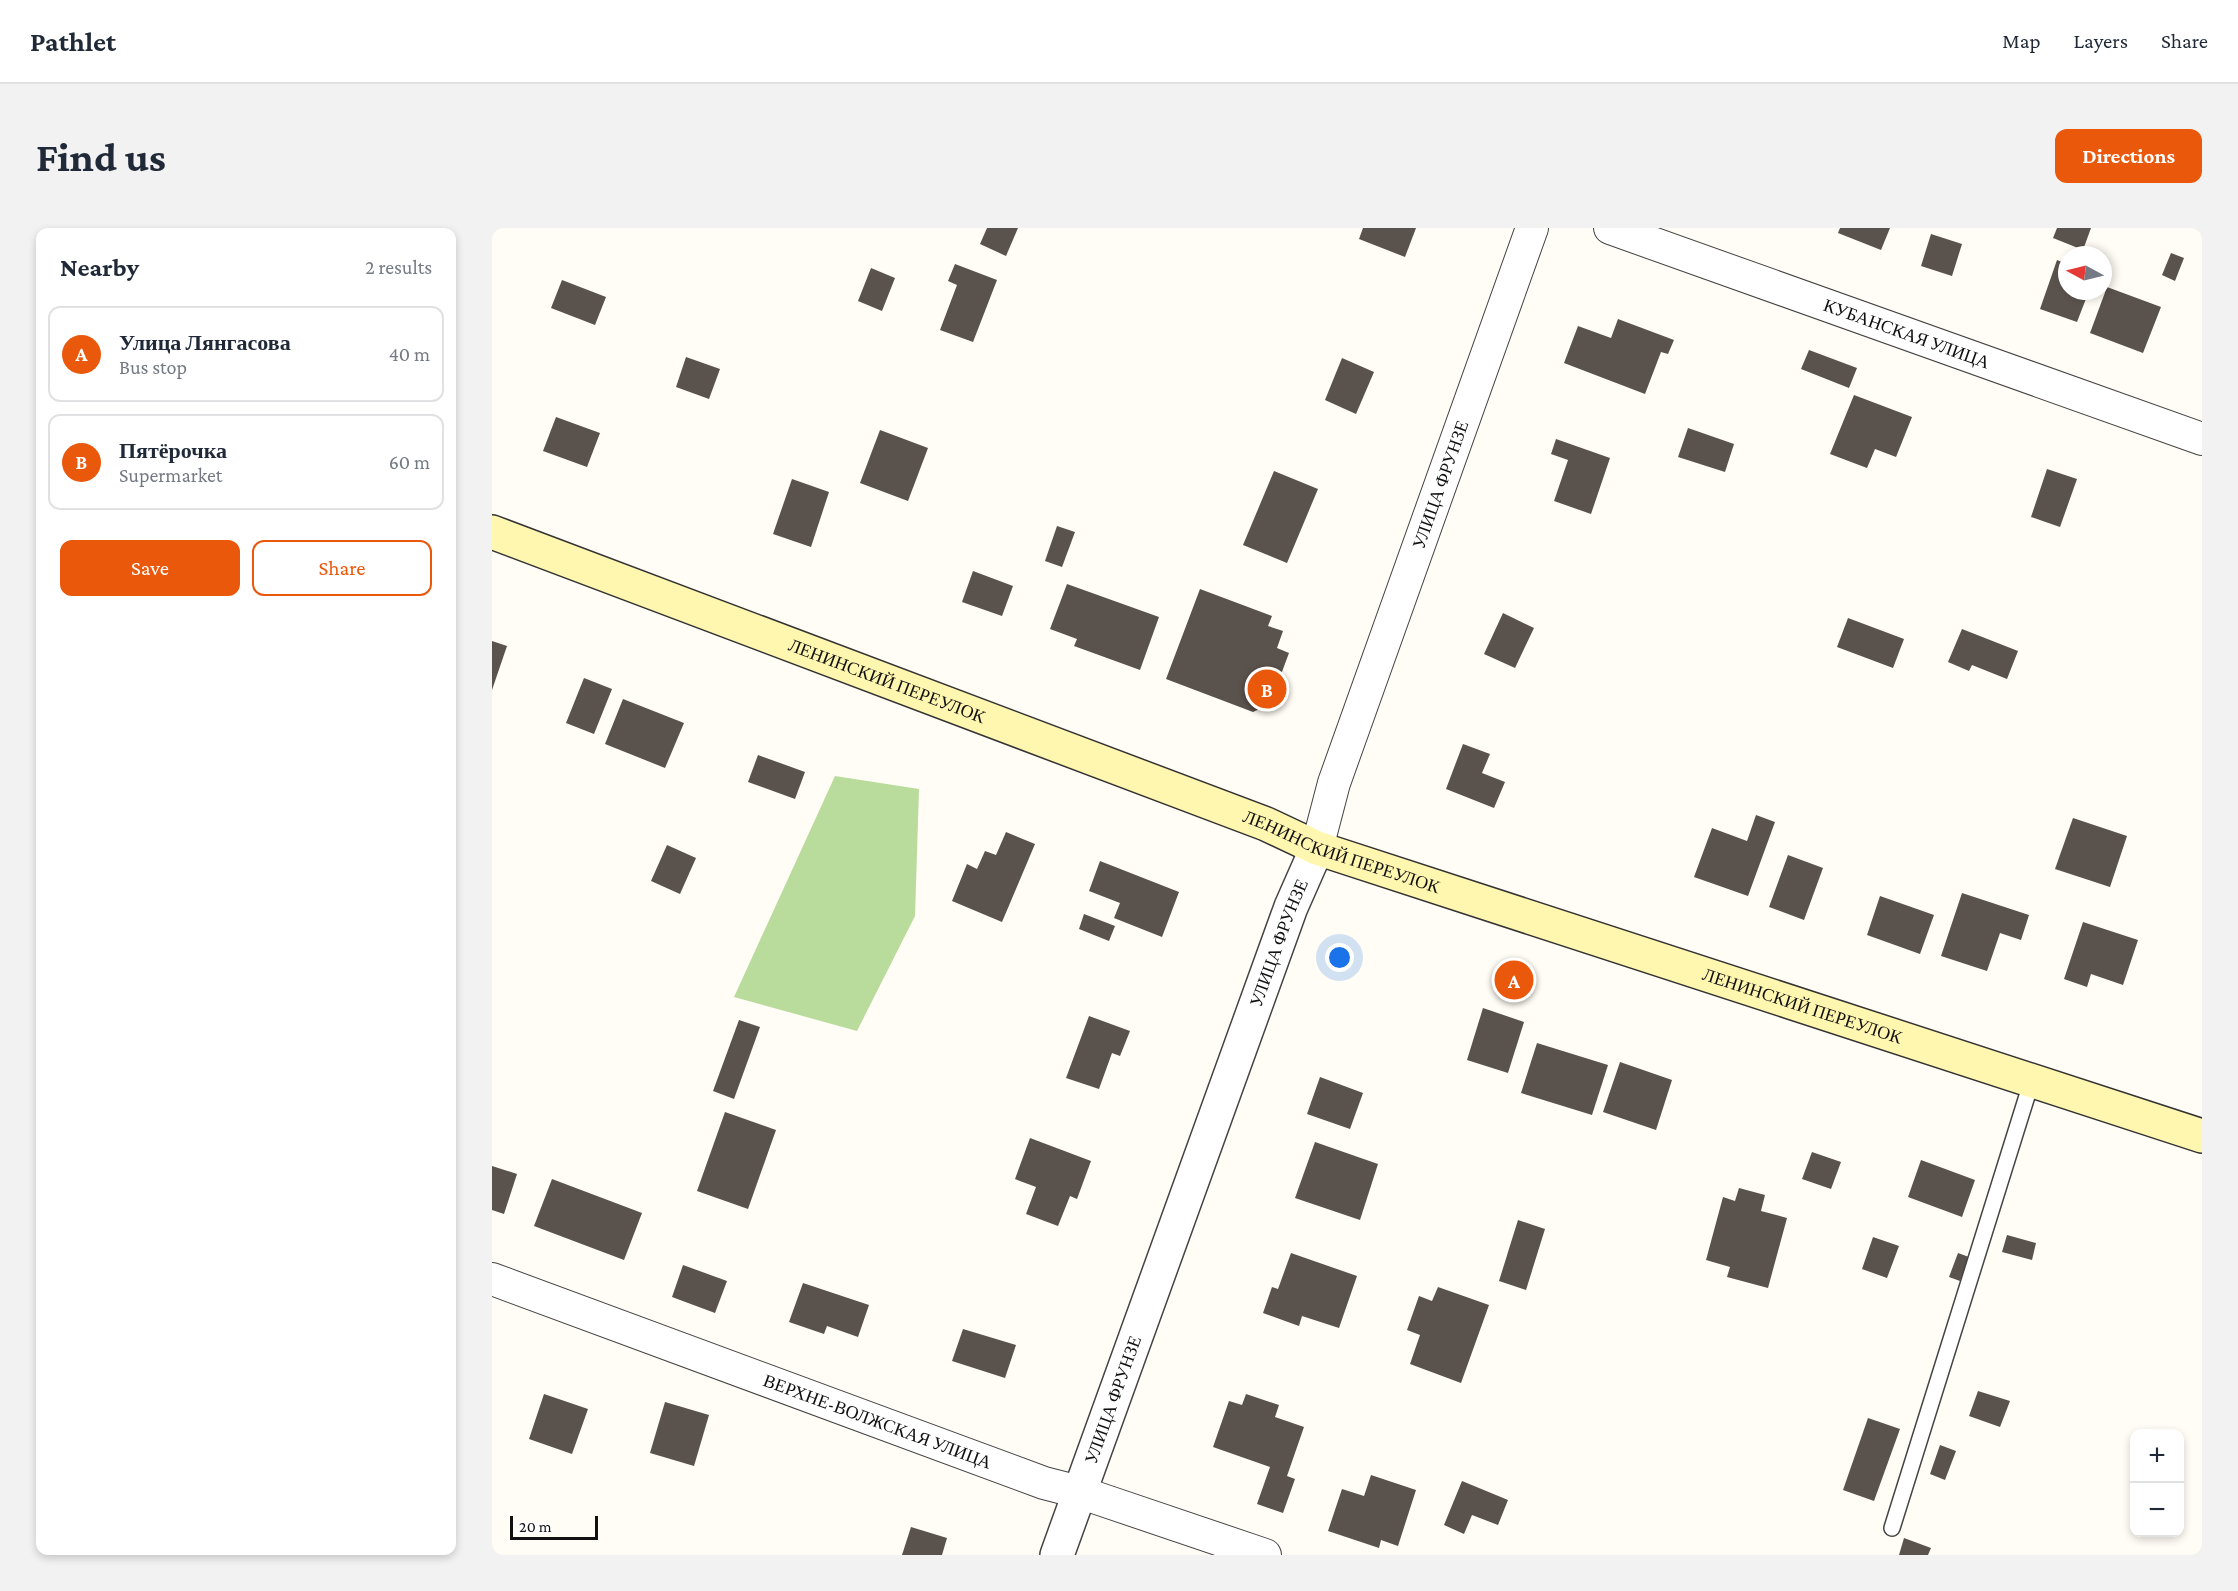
<!DOCTYPE html>
<meta charset="utf-8">
<style>
:root{--surface:#fff;--page:#f2f2f3;--text:#1f2937;--muted:#747a83;--line:#e0e1e3;--accent:#ea580c}
body{margin:0;font-family:"Crimson Pro",serif;background:var(--page);color:var(--text)}
.controls{position:absolute;right:18px;bottom:18px;display:grid;overflow:hidden;border-radius:12px;box-shadow:0 3px 9px #0003}
.controls button{width:54px;height:54px;display:grid;place-items:center;padding:0;border:0;border-bottom:2px solid var(--line);background:var(--surface);color:var(--text);font:30px sans-serif}
.compass{position:absolute;left:1566px;top:18px;width:54px;height:54px;border-radius:50%;background:var(--surface);box-shadow:0 3px 9px #0003;rotate:277deg}
.scale{position:absolute;left:18px;bottom:15px;width:88px;box-sizing:border-box;padding-left:6px;border:3px solid #111;border-top:0;font-size:16px;line-height:21px;white-space:nowrap;color:#111;-webkit-text-stroke:4px #fff;paint-order:stroke}
.you{position:absolute;left:848px;top:730px;width:21px;height:21px;margin:-15px;border:4px solid #fff;border-radius:50%;background:#1a73e8;box-shadow:0 0 0 9px #1a73e833}
.badge{display:grid;place-items:center;width:39px;height:39px;border-radius:50%;background:var(--accent);color:#fff;font-size:20px;font-weight:700}
.pin{position:absolute;translate:-50% -50%;border:3px solid #fff;box-shadow:0 2px 6px #0006}
.list{margin:0;padding:0;list-style:none}
h2{display:flex;justify-content:space-between;align-items:center;height:78px;margin:0;padding:0 24px;font-size:26px}
h2 small{font-size:20px;font-weight:400;color:var(--muted)}
.list li{display:grid;grid-template-columns:39px 1fr auto;gap:18px;align-items:center;box-sizing:border-box;height:96px;margin:0 12px 12px;padding:0 12px;border:2px solid var(--line);border-radius:12px}
.list b{display:block;font-size:22px;white-space:nowrap}
.list p{margin:0;font-size:20px;white-space:nowrap;color:var(--muted)}
.list em{font-size:20px;font-style:normal;color:var(--muted)}
.actions{display:flex;gap:12px;padding:18px 24px}
.actions a{flex:1;padding:14px 0;border:2px solid var(--accent);border-radius:12px;text-align:center;font-size:21px;color:var(--accent)}
.actions .main{background:var(--accent);color:#fff}
.map{position:relative;flex:none;width:1710px;height:1327px;overflow:hidden;border-radius:12px}
header{display:flex;align-items:center;gap:36px;box-sizing:border-box;height:84px;padding:0 30px;background:var(--surface);border-bottom:2px solid var(--line)}
header strong{font-size:28px}
nav{display:flex;gap:33px;margin-inline-start:auto;font-size:21px}
.intro{display:flex;align-items:center;justify-content:space-between;box-sizing:border-box;height:144px;padding:0 36px}
h1{margin:0;font-size:42px}
.button{padding:15px 27px;border-radius:12px;background:var(--accent);color:#fff;font-size:21px;font-weight:700}
main{display:flex;gap:36px;padding:0 36px}
aside{flex:1;background:var(--surface);border-radius:12px;box-shadow:0 3px 9px #0003}
.map>svg:first-child{display:block}
</style>
<header>
<strong>Pathlet</strong>
<nav><a>Map</a><a>Layers</a><a>Share</a></nav>
</header>
<div class="intro"><h1>Find us</h1><a class="button">Directions</a></div>
<main>
<aside>
<h2>Nearby<small>2 results</small></h2>
<ul class="list">
<li><span class="badge">A</span><div><b>Улица Лянгасова</b><p>Bus stop</p></div><em>40 m</em></li>
<li><span class="badge">B</span><div><b>Пятёрочка</b><p>Supermarket</p></div><em>60 m</em></li>
</ul>
<div class="actions"><a class="main">Save</a><a>Share</a></div>
</aside>
<div class="map">
<svg width="1710" height="1327" viewBox="0 0 1710 1327">
<rect width="100%" height="100%" fill="#fffdf5"/>
<polygon fill="#b9dc9c" points="343,548 427,561 423,688 365,803 242,769"/>
<g fill="#5a524d">
<polygon points="495,0 526,0 514,28 488,16"/>
<polygon points="871,0 924,0 913,29 867,11"/>
<polygon points="1348,0 1398,0 1389,22 1346,5"/>
<polygon points="1565,0 1599,0 1591,22 1605,27 1589,27 1591,22 1561,10"/>
<polygon points="1439,6 1470,16 1460,48 1429,38"/>
<polygon points="1679,25 1692,30 1683,53 1670,47"/>
<polygon points="1565,32 1575,36 1575,63 1597,63 1585,94 1548,81"/>
<polygon points="463,36 505,52 481,114 448,102 465,57 456,53"/>
<polygon points="379,40 403,50 390,83 366,73"/>
<polygon points="70,52 114,69 103,97 59,80"/>
<polygon points="1615,59 1669,79 1651,125 1598,105"/>
<polygon points="1126,91 1182,112 1176,126 1169,124 1153,166 1072,135 1086,98 1119,110"/>
<polygon points="1317,122 1365,140 1357,160 1309,141"/>
<polygon points="194,129 228,141 217,171 184,159"/>
<polygon points="850,130 882,144 864,186 833,172"/>
<polygon points="1362,167 1420,189 1404,229 1383,221 1375,240 1338,226"/>
<polygon points="64,189 108,205 95,239 51,223"/>
<polygon points="1196,200 1242,216 1233,244 1186,229"/>
<polygon points="388,202 436,220 416,273 368,255"/>
<polygon points="1064,211 1118,230 1099,286 1062,273 1076,232 1059,226"/>
<polygon points="1555,241 1585,251 1568,299 1539,289"/>
<polygon points="782,243 826,261 795,335 751,317"/>
<polygon points="300,251 337,264 319,319 281,306"/>
<polygon points="565,298 583,304 570,339 553,333"/>
<polygon points="481,343 521,358 510,388 470,374"/>
<polygon points="575,356 667,389 648,442 582,418 585,411 558,401"/>
<polygon points="708,361 780,388 776,398 791,403 785,420 797,425 778,476 761,484 674,451"/>
<polygon points="1011,385 1042,400 1023,440 992,426"/>
<polygon points="1356,390 1412,411 1401,440 1345,419"/>
<polygon points="1470,401 1526,423 1515,451 1480,437 1477,443 1456,434"/>
<polygon points="0,413 15,418 0,462"/>
<polygon points="92,450 120,461 102,506 74,495"/>
<polygon points="131,471 192,495 173,540 113,516"/>
<polygon points="971,516 998,526 990,545 1013,554 1002,580 954,561"/>
<polygon points="266,527 313,544 303,571 256,554"/>
<polygon points="1264,587 1283,594 1256,668 1202,649 1220,600 1255,613"/>
<polygon points="1581,590 1635,608 1618,659 1563,641"/>
<polygon points="514,604 543,616 510,694 460,673 475,636 485,641 493,623 504,627"/>
<polygon points="175,617 204,630 188,666 159,653"/>
<polygon points="1296,627 1331,640 1312,692 1277,679"/>
<polygon points="608,633 687,664 670,709 622,690 628,675 597,663"/>
<polygon points="1470,665 1537,687 1529,712 1508,705 1495,743 1449,728"/>
<polygon points="1388,668 1442,687 1428,726 1375,707"/>
<polygon points="592,686 623,698 617,713 587,701"/>
<polygon points="1591,694 1646,712 1631,757 1599,746 1595,759 1572,751"/>
<polygon points="991,780 1032,794 1016,845 975,832"/>
<polygon points="597,788 638,803 628,828 620,825 607,861 574,850"/>
<polygon points="247,792 268,799 242,871 221,863"/>
<polygon points="1045,815 1116,837 1100,887 1029,865"/>
<polygon points="1128,834 1180,852 1164,902 1111,884"/>
<polygon points="828,849 871,865 858,901 815,886"/>
<polygon points="233,884 284,902 256,981 205,963"/>
<polygon points="538,910 599,933 585,971 578,968 566,998 534,986 544,959 523,951"/>
<polygon points="823,914 886,936 868,992 803,970"/>
<polygon points="1320,924 1349,934 1339,961 1310,951"/>
<polygon points="1429,932 1483,952 1470,989 1416,969"/>
<polygon points="0,938 25,946 12,986 0,982"/>
<polygon points="60,951 150,985 132,1032 42,998"/>
<polygon points="1247,960 1273,967 1269,983 1295,990 1276,1060 1235,1049 1238,1039 1214,1032 1231,969 1243,973"/>
<polygon points="1026,992 1053,1001 1034,1062 1007,1053"/>
<polygon points="1515,1007 1544,1015 1540,1032 1510,1024"/>
<polygon points="1381,1009 1407,1018 1395,1050 1370,1041"/>
<polygon points="799,1025 865,1048 847,1100 810,1088 807,1098 771,1085 780,1059 786,1061"/>
<polygon points="1466,1025 1477,1029 1468,1053 1457,1049"/>
<polygon points="191,1037 235,1053 223,1085 180,1069"/>
<polygon points="311,1055 377,1077 366,1109 335,1098 332,1106 297,1094"/>
<polygon points="946,1059 997,1077 969,1155 918,1136 928,1107 915,1102 927,1068 940,1073"/>
<polygon points="471,1101 524,1117 513,1150 460,1133"/>
<polygon points="1486,1163 1518,1173 1508,1199 1477,1188"/>
<polygon points="52,1166 96,1181 80,1226 37,1211"/>
<polygon points="754,1166 787,1177 783,1189 812,1199 795,1248 803,1251 791,1285 765,1276 778,1239 721,1219 737,1173 750,1177"/>
<polygon points="173,1174 217,1187 202,1238 158,1225"/>
<polygon points="1376,1190 1408,1201 1382,1273 1351,1262"/>
<polygon points="1448,1217 1464,1223 1453,1252 1438,1246"/>
<polygon points="879,1247 924,1262 906,1318 889,1312 887,1320 836,1303 850,1261 872,1268"/>
<polygon points="970,1253 1016,1272 1006,1297 980,1287 972,1306 952,1297"/>
<polygon points="419,1299 455,1310 450,1327 410,1327"/>
<polygon points="1412,1310 1439,1320 1436,1327 1407,1327"/>
</g>
<g fill="none" stroke-linecap="round" stroke-linejoin="round">
<defs>
<polyline id="service" points="1400,1300 1540,852"/>
<g id="minor">
<path id="s1" d="M1118 0 1710 211"/>
<path id="s2" d="M825 620 842 555 1040 0"/>
<path id="s3" d="M0 1051 552 1255 587 1264 773 1327"/>
</g>
<g id="tertiary">
<path id="s4" d="M565 1327 799 679 825 620"/>
</g>
<g id="secondary">
<path id="s5" d="M0 304 774 596 825 620 1710 908"/>
</g>
</defs>
<use href="#service" stroke="#444" stroke-width="18"/>
<use href="#minor" stroke="#444" stroke-width="34"/>
<use href="#tertiary" stroke="#444" stroke-width="36"/>
<use href="#secondary" stroke="#333" stroke-width="36"/>
<use href="#service" stroke="#fff" stroke-width="15"/>
<use href="#minor" stroke="#fff" stroke-width="32"/>
<use href="#tertiary" stroke="#fff" stroke-width="33"/>
<use href="#secondary" stroke="#fff6b0" stroke-width="33"/>
</g>
<g text-anchor="middle" dominant-baseline="central" stroke-width="6" stroke-linejoin="round" paint-order="stroke">
<g font-size="18" fill="#111" stroke="#fff">
<text stroke="none"><textPath href="#s1" startOffset="315">КУБАНСКАЯ УЛИЦА</textPath></text>
<text stroke="none"><textPath href="#s2" startOffset="384">УЛИЦА ФРУНЗЕ</textPath></text>
<text stroke="none"><textPath href="#s5" startOffset="422">ЛЕНИНСКИЙ ПЕРЕУЛОК</textPath></text>
<text stroke="none"><textPath href="#s5" startOffset="908">ЛЕНИНСКИЙ ПЕРЕУЛОК</textPath></text>
<text stroke="none"><textPath href="#s4" startOffset="651">УЛИЦА ФРУНЗЕ</textPath></text>
<text stroke="none"><textPath href="#s5" startOffset="1394">ЛЕНИНСКИЙ ПЕРЕУЛОК</textPath></text>
<text stroke="none"><textPath href="#s4" startOffset="165">УЛИЦА ФРУНЗЕ</textPath></text>
<text stroke="none"><textPath href="#s3" startOffset="411">ВЕРХНЕ-ВОЛЖСКАЯ УЛИЦА</textPath></text>
</g>
</g>
</svg>
<div class="controls">
<button>+</button>
<button>−</button>
</div>
<svg class="compass" viewBox="-18 -18 36 36"><path d="M0-13l5 13h-10z" fill="#e53935"/><path d="M0 13l5-13h-10z" fill="#747a83"/></svg>
<div class="scale">20 m</div>
<div class="you"></div>
<div class="pin badge" style="left:1022px;top:752px">A</div>
<div class="pin badge" style="left:775px;top:461px">B</div>
</div>
</main>
